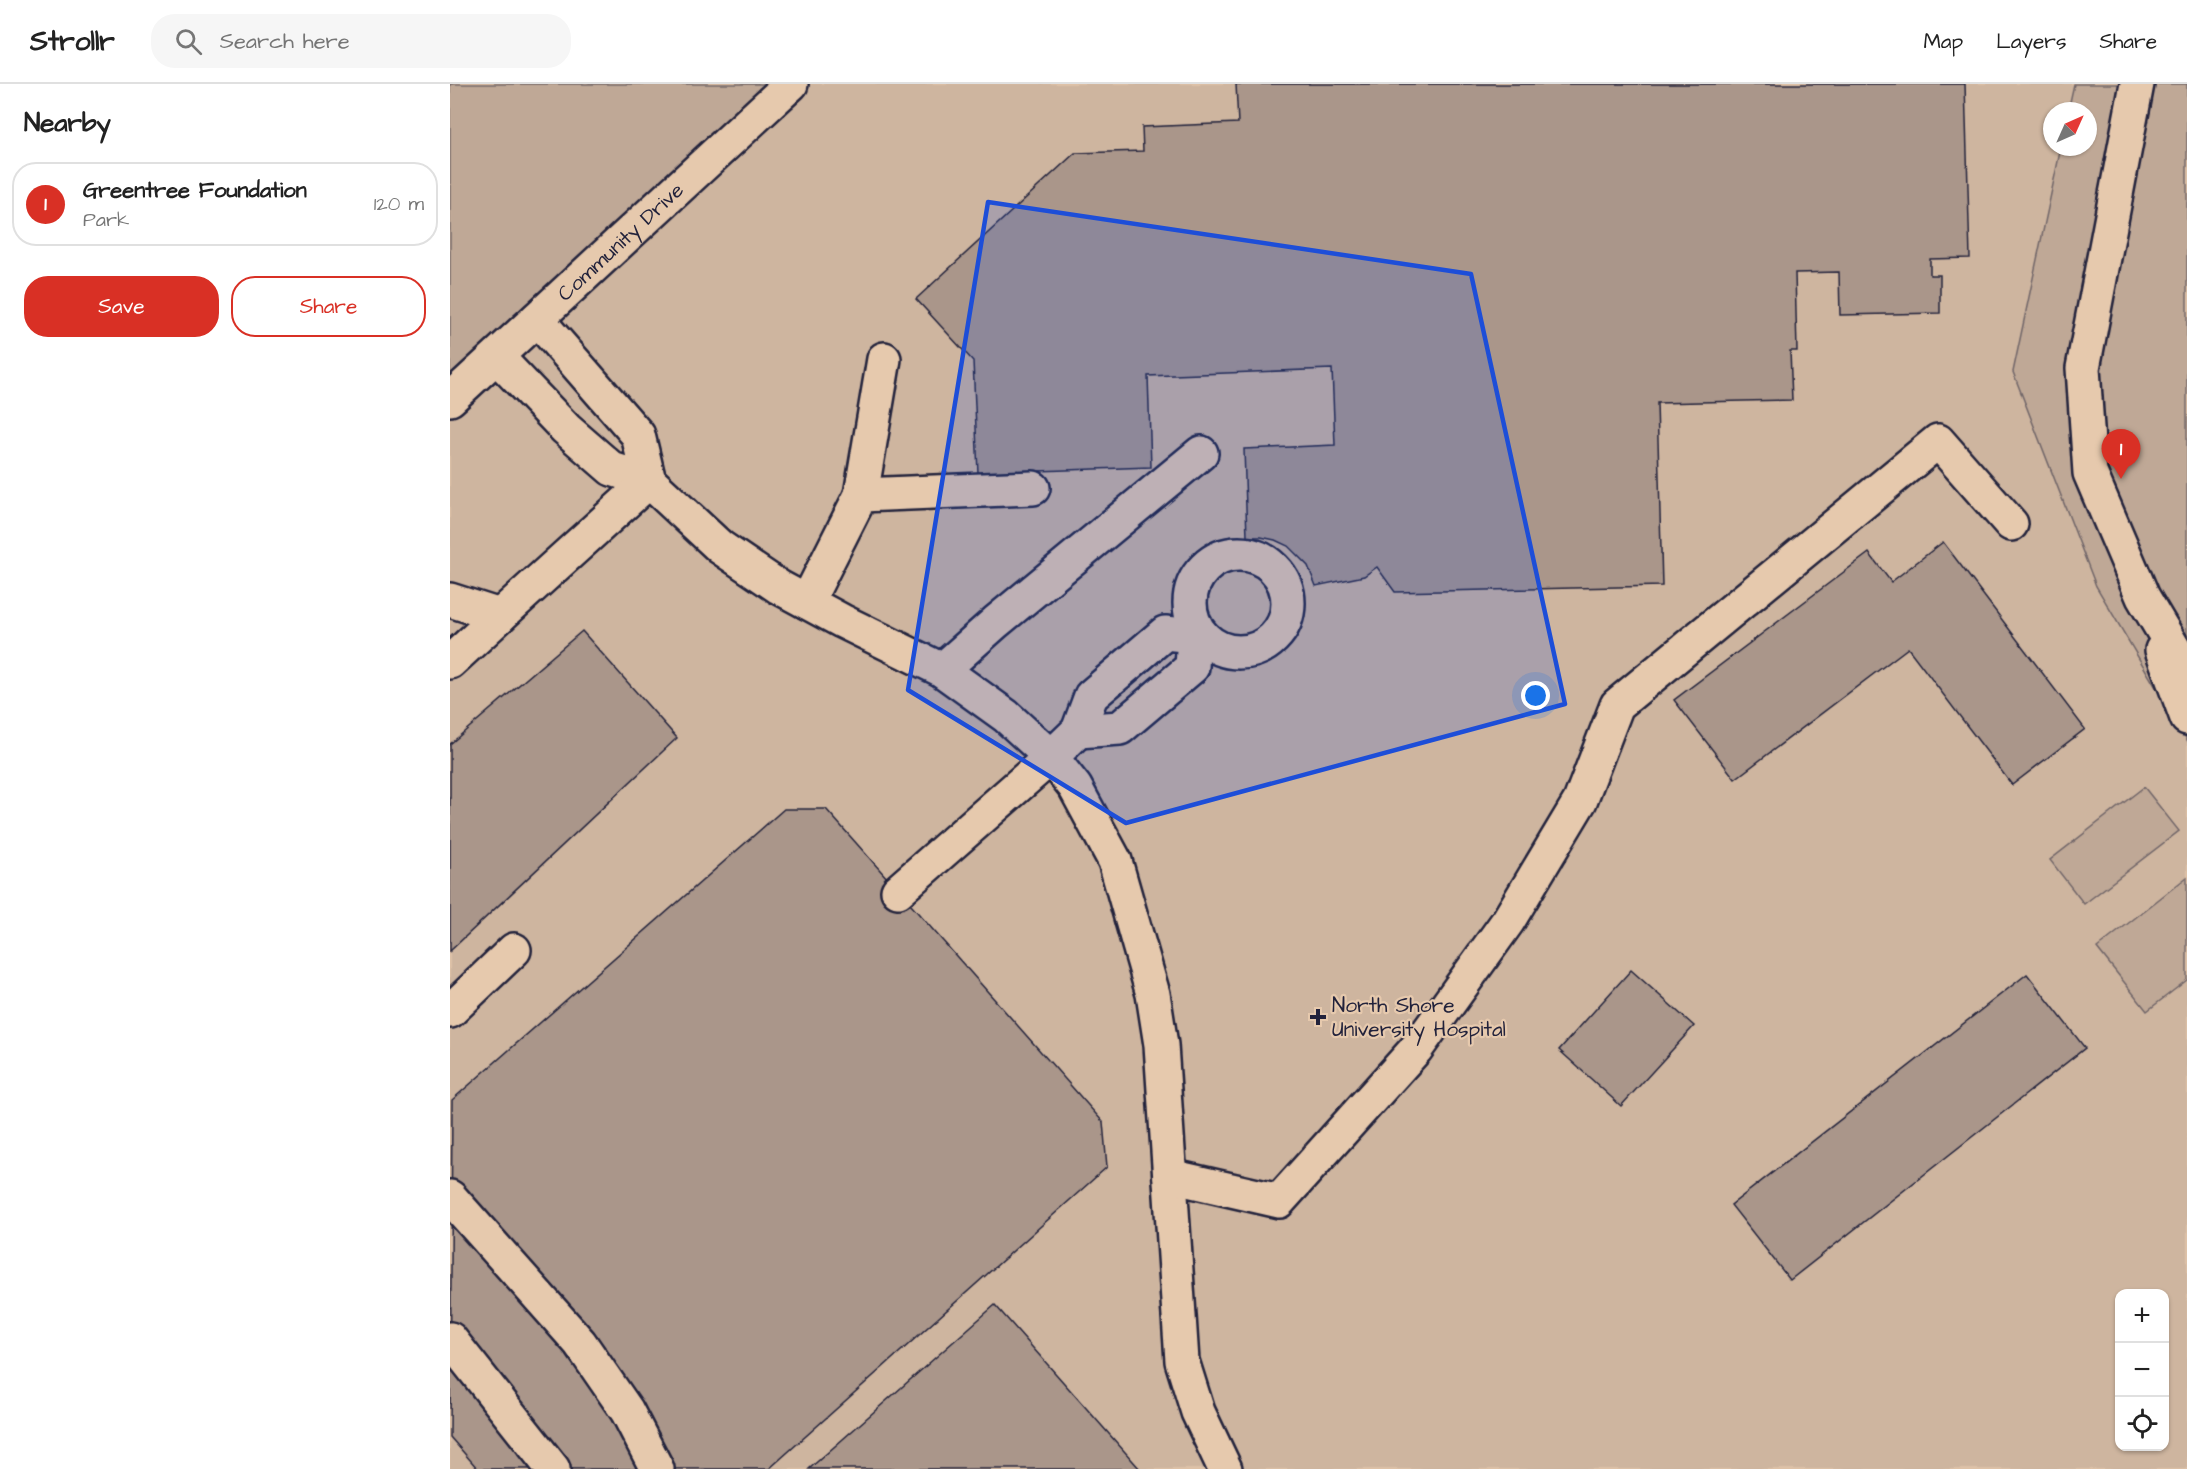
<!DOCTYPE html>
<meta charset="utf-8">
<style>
:root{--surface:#fff;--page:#f6f6f6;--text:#222;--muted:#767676;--line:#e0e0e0;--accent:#d93025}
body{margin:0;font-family:"Architects Daughter",sans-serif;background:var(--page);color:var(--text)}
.controls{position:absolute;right:18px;bottom:18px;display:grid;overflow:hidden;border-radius:12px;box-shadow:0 2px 4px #0004}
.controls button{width:54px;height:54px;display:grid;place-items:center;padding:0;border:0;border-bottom:2px solid var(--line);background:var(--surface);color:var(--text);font:30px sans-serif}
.compass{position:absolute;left:1593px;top:18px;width:54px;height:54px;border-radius:50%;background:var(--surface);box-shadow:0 2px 4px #0004;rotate:45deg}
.you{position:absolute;left:1086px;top:612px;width:21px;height:21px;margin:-15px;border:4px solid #fff;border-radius:50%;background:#1a73e8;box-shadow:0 0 0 9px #1a73e833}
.badge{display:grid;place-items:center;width:39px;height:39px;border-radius:50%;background:var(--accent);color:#fff;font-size:20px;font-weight:700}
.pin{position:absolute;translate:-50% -50px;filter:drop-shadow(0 2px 3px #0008)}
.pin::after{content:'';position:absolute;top:32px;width:21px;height:18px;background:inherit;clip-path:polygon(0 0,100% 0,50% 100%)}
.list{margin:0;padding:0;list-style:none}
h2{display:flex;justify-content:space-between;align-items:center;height:78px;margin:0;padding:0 24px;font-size:26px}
h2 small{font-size:20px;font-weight:400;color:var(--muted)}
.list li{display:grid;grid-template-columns:39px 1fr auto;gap:18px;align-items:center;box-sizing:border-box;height:84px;margin:0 12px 12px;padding:0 12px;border:2px solid var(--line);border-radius:24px}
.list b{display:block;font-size:22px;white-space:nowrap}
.list p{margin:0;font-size:20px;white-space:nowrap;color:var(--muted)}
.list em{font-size:20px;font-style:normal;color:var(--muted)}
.actions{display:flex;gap:12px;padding:18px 24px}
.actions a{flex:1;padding:14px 0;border:2px solid var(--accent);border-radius:24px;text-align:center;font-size:21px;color:var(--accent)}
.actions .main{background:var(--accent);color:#fff}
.icon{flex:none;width:33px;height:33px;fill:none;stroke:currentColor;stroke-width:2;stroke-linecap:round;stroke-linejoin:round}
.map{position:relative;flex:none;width:1737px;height:1385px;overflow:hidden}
header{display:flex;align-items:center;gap:36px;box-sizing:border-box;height:84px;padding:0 30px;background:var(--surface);border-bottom:2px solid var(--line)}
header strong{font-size:28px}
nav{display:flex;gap:33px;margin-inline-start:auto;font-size:21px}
.search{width:420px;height:54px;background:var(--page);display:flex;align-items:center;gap:15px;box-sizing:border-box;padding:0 21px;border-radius:24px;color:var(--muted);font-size:22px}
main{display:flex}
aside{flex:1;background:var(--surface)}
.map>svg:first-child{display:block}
</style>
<header>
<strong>Strollr</strong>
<div class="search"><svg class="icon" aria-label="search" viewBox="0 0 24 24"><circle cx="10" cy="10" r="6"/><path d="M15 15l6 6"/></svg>Search here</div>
<nav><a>Map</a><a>Layers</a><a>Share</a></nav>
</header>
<main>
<aside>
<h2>Nearby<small></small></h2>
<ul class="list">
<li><span class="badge">1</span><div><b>Greentree Foundation</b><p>Park</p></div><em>120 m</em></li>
</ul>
<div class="actions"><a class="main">Save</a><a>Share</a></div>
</aside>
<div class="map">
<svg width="1737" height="1385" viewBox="0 0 1737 1385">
<rect width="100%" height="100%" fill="#dec2a8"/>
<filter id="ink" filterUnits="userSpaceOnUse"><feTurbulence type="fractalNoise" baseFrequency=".0167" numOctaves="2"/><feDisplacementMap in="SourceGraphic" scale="12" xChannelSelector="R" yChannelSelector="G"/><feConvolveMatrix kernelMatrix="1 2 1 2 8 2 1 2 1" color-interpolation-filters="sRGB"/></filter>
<g filter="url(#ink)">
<path fill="#ceb59f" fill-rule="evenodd" d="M341 0H1624L1618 27H1602V63H1611L1563 288 1646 502 1737 656V1385H0V315ZM1670 1210H1714V1362H1670Z"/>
<g fill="#bfa896" stroke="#706568" stroke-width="1.5">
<polygon points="0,0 341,0 0,315"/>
<polygon points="1624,0 1737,0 1737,656 1646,502 1563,288 1611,63 1638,63 1638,27 1618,27"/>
<polygon points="1694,703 1729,747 1634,820 1600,776"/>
<polygon points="1737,793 1737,896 1697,927 1647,864"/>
</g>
<g fill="#aa968a" stroke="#22223b" stroke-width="1.5">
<polygon points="786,0 1515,0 1520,174 1480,175 1480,191 1490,191 1490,229 1390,231 1389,188 1345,189 1347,267 1340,267 1342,316 1207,319 1212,502 945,508 927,483 914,492 866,502 858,482 838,462 825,456 811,453 797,453 794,365 885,361 882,285 698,292 701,383 528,389 523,277 466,215 625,69 693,67 692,43 788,39"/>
<polygon points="1493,458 1635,645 1562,701 1458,564 1285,695 1224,616 1419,469 1441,498"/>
<polygon points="132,547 227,654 0,867 0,660"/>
<polygon points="334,725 376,725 653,1038 657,1083 319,1385 28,1385 0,1353 2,1016"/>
<polygon points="1181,886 1244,942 1171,1022 1109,966"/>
<polygon points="1577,890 1635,964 1340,1196 1281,1121"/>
<polygon points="545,1221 690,1385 359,1385"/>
</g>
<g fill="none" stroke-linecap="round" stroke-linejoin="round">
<defs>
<g id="minor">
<polyline points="1687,0 1633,284 1640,389 1693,513 1737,587"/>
<polyline points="87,235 188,351 199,397"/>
<polyline points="47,273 116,345 162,385 199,397 270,463 329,503 392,537 492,586 556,632 601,673 625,703 665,777 703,910 711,961 732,1277 748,1328 775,1385"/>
<polyline points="411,411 434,275"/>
<circle cx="789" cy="519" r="49"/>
<polyline points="0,516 50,532 0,578"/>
<polyline points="357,518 411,411 583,404"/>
<polyline points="50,532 199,397"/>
<polyline points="1712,566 1737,634"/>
<polyline points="492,586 546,538 751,369"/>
<polyline points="628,647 670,644 742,583 744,552 748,548"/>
<polyline points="448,807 601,673 628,647 641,612 715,549 744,552"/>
<polyline points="0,927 64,866"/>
<polyline points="720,1092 829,1117 966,965 1058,837 1130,717 1167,621 1488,357 1561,440"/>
<polyline points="0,1113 130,1259 177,1327 207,1385"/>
<polyline points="0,1255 103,1385"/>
</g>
<g id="major">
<path id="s1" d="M0 315 341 0"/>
</g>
</defs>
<use href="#minor" stroke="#22223b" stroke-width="38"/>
<use href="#major" stroke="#22223b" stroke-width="38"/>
<use href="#minor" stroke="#e6c9ad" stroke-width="33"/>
<use href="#major" stroke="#e6c9ad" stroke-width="33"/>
</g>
</g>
<path fill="#1d4ed8" fill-opacity="0.2" stroke="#1d4ed8" stroke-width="4.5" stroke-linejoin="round" d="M538 118 1021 190 1115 620 676 739 458 606Z"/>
<path fill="#22223b" stroke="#e6c9ad" stroke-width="2" d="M865 924h6v6h6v6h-6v6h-6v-6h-6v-6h6z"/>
<g text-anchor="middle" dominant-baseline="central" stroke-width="4.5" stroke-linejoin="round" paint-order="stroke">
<g font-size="21" fill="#22223b" stroke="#e6c9ad">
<text stroke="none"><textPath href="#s1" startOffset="232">Community Drive</textPath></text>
</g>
<g font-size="21" fill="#22223b" stroke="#e6c9ad" text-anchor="start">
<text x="882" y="921">North Shore<tspan x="882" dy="24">University Hospital</tspan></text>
</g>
</g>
</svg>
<div class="controls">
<button>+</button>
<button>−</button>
<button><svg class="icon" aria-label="locate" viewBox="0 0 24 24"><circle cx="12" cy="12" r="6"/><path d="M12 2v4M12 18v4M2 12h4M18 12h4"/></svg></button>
</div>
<svg class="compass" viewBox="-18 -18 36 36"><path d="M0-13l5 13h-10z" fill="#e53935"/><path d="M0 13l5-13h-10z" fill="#767676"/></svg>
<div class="you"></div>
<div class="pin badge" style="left:1671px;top:395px">1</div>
</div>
</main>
